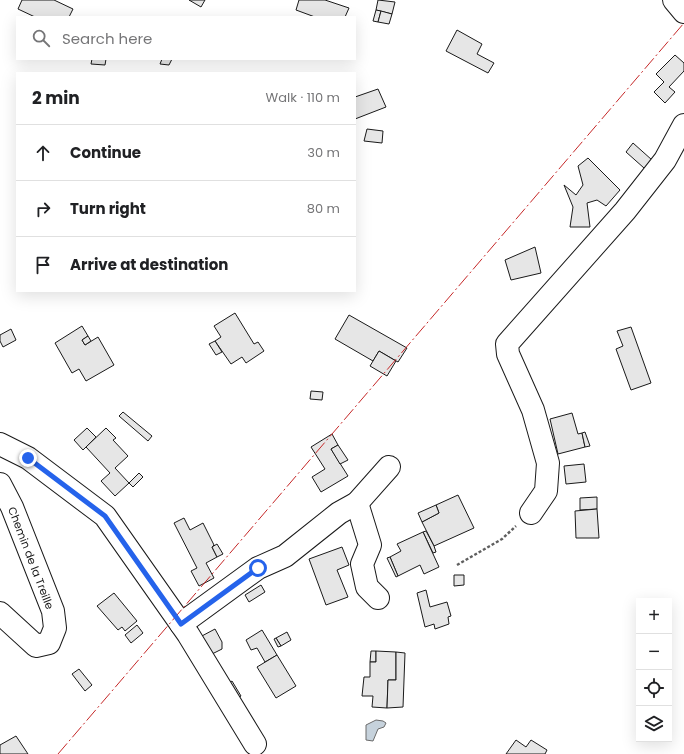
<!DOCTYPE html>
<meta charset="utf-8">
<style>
:root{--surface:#fff;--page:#f2f2f2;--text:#202124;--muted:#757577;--line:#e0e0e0}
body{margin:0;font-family:Poppins,sans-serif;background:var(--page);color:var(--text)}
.controls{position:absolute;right:12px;bottom:12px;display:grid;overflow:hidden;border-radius:0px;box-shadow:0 4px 16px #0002}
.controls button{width:36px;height:36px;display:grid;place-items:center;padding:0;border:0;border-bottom:1px solid var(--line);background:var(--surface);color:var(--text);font:20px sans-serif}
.stop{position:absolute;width:12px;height:12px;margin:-9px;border:3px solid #2563eb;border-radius:50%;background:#fff}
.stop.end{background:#2563eb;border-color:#fff;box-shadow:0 1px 4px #0008}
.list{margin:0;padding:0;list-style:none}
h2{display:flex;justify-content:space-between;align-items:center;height:52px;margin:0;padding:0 16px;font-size:17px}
h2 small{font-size:13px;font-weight:400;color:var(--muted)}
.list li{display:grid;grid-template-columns:26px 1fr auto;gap:12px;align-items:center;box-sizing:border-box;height:56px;padding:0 16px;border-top:1px solid var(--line)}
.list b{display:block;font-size:15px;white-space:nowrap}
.list em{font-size:13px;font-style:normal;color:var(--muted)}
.icon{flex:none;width:22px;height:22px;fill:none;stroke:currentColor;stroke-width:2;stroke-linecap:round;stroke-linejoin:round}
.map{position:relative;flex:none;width:684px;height:754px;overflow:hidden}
.search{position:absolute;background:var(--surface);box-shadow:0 4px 16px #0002;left:16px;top:16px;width:340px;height:44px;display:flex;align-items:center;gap:10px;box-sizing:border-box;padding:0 14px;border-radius:0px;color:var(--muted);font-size:15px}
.panel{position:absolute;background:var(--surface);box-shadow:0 4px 16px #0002;left:16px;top:72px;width:340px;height:220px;border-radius:0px}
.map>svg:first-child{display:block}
</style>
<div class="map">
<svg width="684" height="754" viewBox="0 0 684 754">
<rect width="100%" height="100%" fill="#fff"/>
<polygon fill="#c6d2dc" stroke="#6a6a6a" points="376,720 383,721 386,723 384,727 378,729 373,741 366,740 366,725"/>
<g fill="#e6e6e6" stroke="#1a1a1a">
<polygon points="22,0 54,0 73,9 69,17 35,17 18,9"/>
<polygon points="189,0 205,0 201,7"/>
<polygon points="299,0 325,0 349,8 345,17 315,17 296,10"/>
<polygon points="378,0 395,2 392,14 376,10"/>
<polygon points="376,10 381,11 378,22 373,21"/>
<polygon points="381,11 392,14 389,24 378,22"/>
<polygon points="457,30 482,44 477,54 494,63 488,73 446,51"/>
<polygon points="675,55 684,63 684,71 669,87 675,92 665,103 654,92 664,82 656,74"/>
<polygon points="92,59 106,59 105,65 91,64"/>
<polygon points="162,59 172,59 169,65 160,64"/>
<polygon points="378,89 386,107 355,119 355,97"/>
<polygon points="367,129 383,131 382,143 364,141"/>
<polygon points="633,143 652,160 644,168 626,152"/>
<polygon points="588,158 620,190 606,206 597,200 587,203 590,227 570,227 573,207 564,185 576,195 583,185 578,166"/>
<polygon points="535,247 541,273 511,280 505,260"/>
<polygon points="235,313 254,344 258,342 264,351 246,363 242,357 231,364 215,341 221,337 214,326"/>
<polygon points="349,315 407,348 398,362 379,351 373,361 335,339"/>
<polygon points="82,326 88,336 82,340 85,345 98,337 114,365 86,381 79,369 72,373 55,343"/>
<polygon points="631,327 651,383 631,390 616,349 623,346 617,331"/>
<polygon points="11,329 16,340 3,347 0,341 0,335"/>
<polygon points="88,336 91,341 85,345 82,340"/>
<polygon points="215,341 222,352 216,355 209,344"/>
<polygon points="379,351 396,361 387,376 370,366"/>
<polygon points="311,391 323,392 322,400 310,399"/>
<polygon points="123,412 152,436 148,441 119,416"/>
<polygon points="572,413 578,434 582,433 585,447 558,454 550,419"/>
<polygon points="87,428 96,437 83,450 74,440"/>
<polygon points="106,428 116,438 113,440 128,456 115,468 129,483 115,496 101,481 110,473 86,447"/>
<polygon points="585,432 590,446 585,447 582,433"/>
<polygon points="332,434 338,445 331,449 348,476 321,492 312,477 325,469 311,447"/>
<polygon points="338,445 348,460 340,464 331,449"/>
<polygon points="584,464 586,482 566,484 564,466"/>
<polygon points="139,473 143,477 133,487 129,483"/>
<polygon points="458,495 474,528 434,546 422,522 439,513 436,505"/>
<polygon points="597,497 597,509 580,510 580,498"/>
<polygon points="436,505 439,513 422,522 418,513"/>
<polygon points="597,509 599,538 576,538 575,511"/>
<polygon points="184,518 190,530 203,523 214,545 212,547 217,557 206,563 214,578 199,586 191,571 197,568 174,523"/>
<polygon points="426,531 434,546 436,552 433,553 423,532"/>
<polygon points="423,532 439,567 424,574 420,565 398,576 390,557 401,551 397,544"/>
<polygon points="217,544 223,554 217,557 212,547"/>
<polygon points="342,547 349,565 337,570 348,597 326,605 309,559"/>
<polygon points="390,557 398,576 396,577 387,558"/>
<polygon points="454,575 464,575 464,585 454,586"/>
<polygon points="261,585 265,592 249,602 245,595"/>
<polygon points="426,590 430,607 447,602 451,616 448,617 449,624 435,629 434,624 425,627 417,593"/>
<polygon points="114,593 137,621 125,631 122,627 118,630 97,606"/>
<polygon points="137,625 143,633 131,643 125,635"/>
<polygon points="215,629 222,642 222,649 210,655 200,637"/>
<polygon points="262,630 277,655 265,662 257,648 251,650 246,640"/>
<polygon points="287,632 291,640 281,646 276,638"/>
<polygon points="276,638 281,646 278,647 274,639"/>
<polygon points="371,651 376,651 376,662 370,662"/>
<polygon points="376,651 396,652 396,680 388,680 387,708 372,707 373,696 362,696 364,677 370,677 370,662 376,662"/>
<polygon points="396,652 405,653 403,707 387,708 388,680 396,680"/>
<polygon points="277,655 296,686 276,698 257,667"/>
<polygon points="79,669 92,685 85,691 72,674"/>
<polygon points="232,681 241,696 232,702 223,687"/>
<polygon points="16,736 28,754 0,754 0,745"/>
<polygon points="516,740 526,747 531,740 547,750 545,754 506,754"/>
</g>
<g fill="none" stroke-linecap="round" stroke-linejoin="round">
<defs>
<g id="minor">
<polyline points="674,0 684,12"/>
<polyline points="0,444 28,458 105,516 188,634 255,744"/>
<polyline points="0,484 12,507 53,611 55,628 49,643 36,646 0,613"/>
<polyline points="357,503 370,545 362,564 367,587 378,598"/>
<polyline points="531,513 546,491 548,463 533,410 508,354 507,344 625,211 665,160 684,125"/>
<polyline points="181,624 258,568 285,556 339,513 357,503 389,467"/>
</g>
</defs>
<use href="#minor" stroke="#1a1a1a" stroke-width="24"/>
<polyline stroke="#5f5f5f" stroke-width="2.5" stroke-dasharray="3 2" stroke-linecap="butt" points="457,565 502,539 516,526"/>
<use href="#minor" stroke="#fff" stroke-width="22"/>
<polyline stroke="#c62828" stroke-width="1" stroke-dasharray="14 3 2 3" stroke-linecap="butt" points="58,754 684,23"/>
</g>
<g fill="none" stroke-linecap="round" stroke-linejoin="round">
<polyline stroke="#2563eb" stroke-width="5" points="28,458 105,516 181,624 258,568"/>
</g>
<g text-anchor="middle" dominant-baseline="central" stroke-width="3" stroke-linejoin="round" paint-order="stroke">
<g font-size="11" fill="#1a1a1a" stroke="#fff">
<text transform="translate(31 558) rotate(69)">Chemin de la Treille</text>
</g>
</g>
</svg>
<div class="controls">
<button>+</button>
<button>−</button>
<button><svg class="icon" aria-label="locate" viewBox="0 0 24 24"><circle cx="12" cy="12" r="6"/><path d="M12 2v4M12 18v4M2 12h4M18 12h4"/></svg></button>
<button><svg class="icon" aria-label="layers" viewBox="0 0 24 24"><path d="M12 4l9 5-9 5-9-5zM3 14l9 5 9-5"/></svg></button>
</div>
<div class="stop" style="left:258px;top:568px"></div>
<div class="stop end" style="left:28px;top:458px"></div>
<div class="search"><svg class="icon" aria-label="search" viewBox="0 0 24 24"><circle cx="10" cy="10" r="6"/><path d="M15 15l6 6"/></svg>Search here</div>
<section class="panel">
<h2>2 min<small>Walk · 110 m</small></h2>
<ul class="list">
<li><svg class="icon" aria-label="ahead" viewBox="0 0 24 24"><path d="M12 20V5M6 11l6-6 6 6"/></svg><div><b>Continue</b></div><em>30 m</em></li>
<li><svg class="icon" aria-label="right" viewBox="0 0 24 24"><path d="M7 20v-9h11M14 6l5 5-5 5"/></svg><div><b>Turn right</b></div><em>80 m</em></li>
<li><svg class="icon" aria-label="arrive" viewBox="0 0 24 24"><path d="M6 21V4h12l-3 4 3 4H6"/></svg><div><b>Arrive at destination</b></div></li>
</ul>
</section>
</div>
